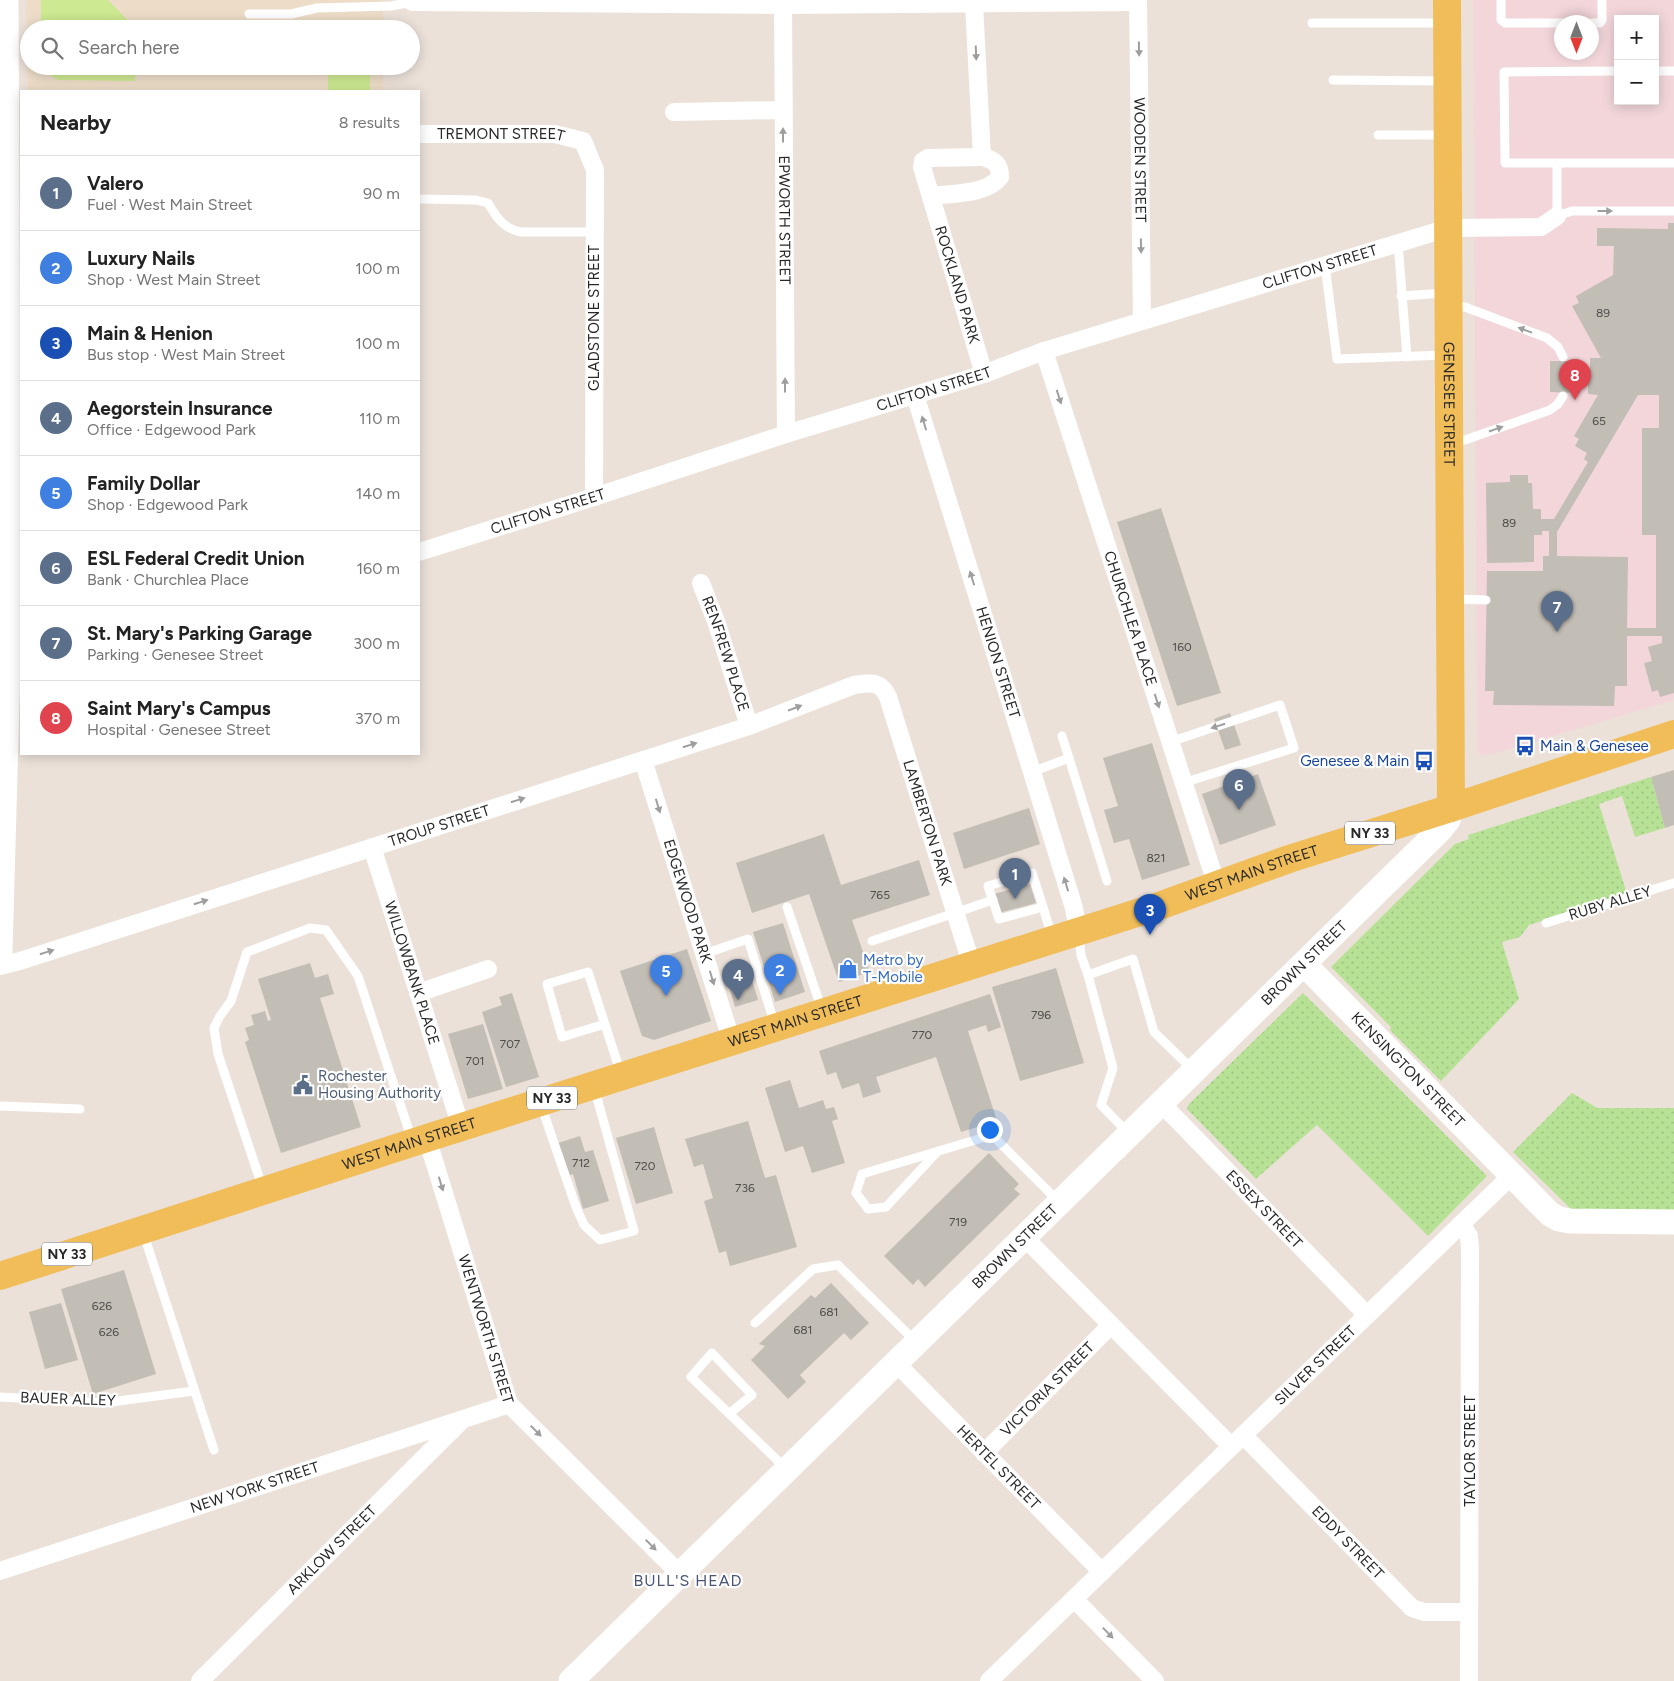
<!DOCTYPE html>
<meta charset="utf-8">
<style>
:root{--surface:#fff;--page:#f2f2f2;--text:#222;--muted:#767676;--line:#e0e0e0;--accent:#0f766e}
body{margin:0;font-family:Figtree,sans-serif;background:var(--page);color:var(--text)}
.controls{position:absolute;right:15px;top:15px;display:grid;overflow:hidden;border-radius:0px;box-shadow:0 2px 12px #0003}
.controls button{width:45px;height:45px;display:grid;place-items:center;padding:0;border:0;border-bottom:1px solid var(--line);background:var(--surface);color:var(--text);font:25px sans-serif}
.compass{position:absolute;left:1554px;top:15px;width:45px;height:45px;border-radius:50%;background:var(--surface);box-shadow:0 2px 12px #0003;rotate:180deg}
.you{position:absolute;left:989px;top:1129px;width:18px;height:18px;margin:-12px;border:4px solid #fff;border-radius:50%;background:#1a73e8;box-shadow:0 0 0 8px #1a73e833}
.badge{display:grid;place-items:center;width:32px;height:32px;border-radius:50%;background:var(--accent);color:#fff;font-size:16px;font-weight:700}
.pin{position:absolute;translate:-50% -41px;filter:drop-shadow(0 1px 2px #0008)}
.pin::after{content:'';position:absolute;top:26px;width:18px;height:15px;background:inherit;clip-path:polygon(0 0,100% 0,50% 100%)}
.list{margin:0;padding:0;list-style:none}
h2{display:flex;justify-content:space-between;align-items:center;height:65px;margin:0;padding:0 20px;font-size:21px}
h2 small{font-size:16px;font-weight:400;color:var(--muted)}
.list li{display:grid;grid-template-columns:32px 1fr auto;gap:15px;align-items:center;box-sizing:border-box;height:75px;padding:0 20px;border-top:1px solid var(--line)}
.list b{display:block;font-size:19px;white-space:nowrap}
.list p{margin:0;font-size:16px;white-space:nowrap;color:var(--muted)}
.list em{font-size:16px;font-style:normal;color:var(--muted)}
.icon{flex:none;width:28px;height:28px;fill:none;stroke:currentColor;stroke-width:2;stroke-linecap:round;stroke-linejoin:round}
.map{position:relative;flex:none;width:1674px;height:1681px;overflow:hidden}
.search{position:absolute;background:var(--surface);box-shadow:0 2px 12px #0003;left:20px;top:20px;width:400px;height:55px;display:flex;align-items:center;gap:12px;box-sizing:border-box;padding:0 18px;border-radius:28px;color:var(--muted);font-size:19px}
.panel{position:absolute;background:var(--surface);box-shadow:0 2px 12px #0003;left:20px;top:90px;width:400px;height:665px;border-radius:0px}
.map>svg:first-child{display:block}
</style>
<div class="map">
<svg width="1674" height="1681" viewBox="0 0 1674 1681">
<defs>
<pattern id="grass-dots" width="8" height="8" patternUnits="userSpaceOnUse" patternTransform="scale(1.25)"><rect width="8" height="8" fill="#b7e295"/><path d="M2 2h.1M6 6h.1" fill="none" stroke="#9dc280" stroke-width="1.8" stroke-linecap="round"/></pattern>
</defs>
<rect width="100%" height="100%" fill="#ebe1d9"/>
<polygon fill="#edddc8" points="26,0 383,0 383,29 29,29 29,66 383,66 383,91 28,91"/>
<path fill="#f2d6da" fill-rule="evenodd" d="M1473 0H1674V700L1486 756 1480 754 1477 747ZM1618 19H1655V101H1618ZM1562 22H1592V52H1562Z"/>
<g fill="url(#grass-dots)">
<polygon points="1651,777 1665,828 1635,837 1622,796 1599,804 1627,894 1529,925 1520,937 1502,942 1519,999 1441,1081 1390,1030 1391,1027 1331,967 1455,844 1469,839 1468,835"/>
<polygon points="1303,993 1487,1176 1428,1236 1317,1125 1256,1179 1187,1109 1189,1104"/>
<polygon points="1572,1093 1597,1108 1674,1108 1674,1210 1571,1209 1513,1152"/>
</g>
<g fill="#cde991">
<polygon points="41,0 108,0 134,27 134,29 41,29"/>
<rect x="328" y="25" width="42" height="4"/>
<polygon points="42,66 135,66 135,81 58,80 43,70"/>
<rect x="328" y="66" width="42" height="25"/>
</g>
<g fill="#c2bdb5" fill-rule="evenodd">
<path d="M1668 223H1674V693L1660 697 1658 690 1652 692 1644 663 1652 661 1648 647 1662 643V636H1627V686H1615L1614 706 1493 705 1494 691H1485L1487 571H1543V556H1549V531H1542V535H1534V562L1487 563 1486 483 1510 482V475H1528V483H1532L1533 509H1541V519H1554L1588 462 1584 459 1587 453 1575 446 1579 439 1574 436 1598 395 1588 394V385H1581L1580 393 1550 392V361H1578L1580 368 1590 369V358H1601L1572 306 1579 303 1576 296 1613 275 1614 246H1597V228L1668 229ZM1638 395H1659V428H1642V535H1656V628H1627L1628 557 1557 556V532Z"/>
<polygon points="1161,508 1221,693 1177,706 1117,522"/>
<polygon points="1230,713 1241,745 1225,750 1214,719"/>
<polygon points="1152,743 1190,865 1142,880 1129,839 1114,843 1104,810 1118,806 1103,758"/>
<polygon points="1674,770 1674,825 1665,828 1651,777"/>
<polygon points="1258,774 1276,825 1220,845 1202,794"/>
<polygon points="1029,808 1040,844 964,869 953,833"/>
<polygon points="824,834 841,885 919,860 930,895 852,920 870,972 839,982 809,894 752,913 736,863"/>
<polygon points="1030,884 1036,903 999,913 994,894"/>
<polygon points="783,923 805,992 775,1002 753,932"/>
<polygon points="687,949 711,1021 654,1040 642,1036 620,971"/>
<polygon points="310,963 315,978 328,974 334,994 320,998 361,1127 281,1153 245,1042 249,1040 245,1028 254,1025 251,1015 265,1011 268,1021 271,1020 258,979"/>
<polygon points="748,967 758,1000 735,1007 725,973"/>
<polygon points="1056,968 1084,1063 1020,1081 992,987"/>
<polygon points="512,993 539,1077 506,1087 482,1012 502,1005 499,997"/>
<polygon points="990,994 1001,1027 988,1032 986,1025 968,1031 997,1121 961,1132 936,1057 876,1077 881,1092 863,1098 859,1083 842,1089 836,1072 827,1075 819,1051"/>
<polygon points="483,1024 503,1089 468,1099 448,1034"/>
<polygon points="790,1080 799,1108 823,1100 826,1109 834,1107 838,1119 832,1121 845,1163 812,1173 803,1146 785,1152 765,1088"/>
<polygon points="748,1121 765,1178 776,1175 797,1247 730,1266 726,1251 719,1253 704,1201 713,1198 703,1164 694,1167 685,1139"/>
<polygon points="654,1127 673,1193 636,1204 616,1138"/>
<polygon points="580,1136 585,1152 593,1150 609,1201 583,1209 573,1174 568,1176 558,1143"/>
<polygon points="989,1153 1019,1184 1014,1189 1020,1194 925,1287 918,1279 913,1285 884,1256"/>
<polygon points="124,1270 156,1374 93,1394 61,1289"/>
<polygon points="831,1283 869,1323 851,1340 844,1333 800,1375 806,1382 788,1399 751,1360 765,1346 759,1344 811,1295 815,1298"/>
<polygon points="61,1303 78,1360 45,1369 29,1312"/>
</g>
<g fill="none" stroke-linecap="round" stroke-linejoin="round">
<g stroke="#fff" stroke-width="9">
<polyline points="1501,0 1501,20 1505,23 1562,23"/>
<polyline points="249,14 291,14 317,8 391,6 412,2"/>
<polyline points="1312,23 1444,23"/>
<polyline points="1592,23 1600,23 1602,20 1602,0"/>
<polyline points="1618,71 1504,72 1505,163 1674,163"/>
<polyline points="1655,71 1674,71"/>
<polyline points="1333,80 1445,81"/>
<polyline points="1378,135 1445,135"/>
<polyline points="1557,164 1557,216 1572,211 1674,211"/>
<path d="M419 199 476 200 488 203C496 217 504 229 521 232H594"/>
<polyline points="1398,243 1407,357"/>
<polyline points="1325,265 1337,359 1446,355"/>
<polyline points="1401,296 1445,293"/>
<polyline points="1450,307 1465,307 1547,338 1558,347 1563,357"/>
<polyline points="1452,440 1465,440 1550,410 1558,404 1563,396"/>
<polyline points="1454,599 1486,600"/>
<polyline points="1062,736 1069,758"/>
<polyline points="1170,742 1280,705 1294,748 1183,783"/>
<polyline points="1032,772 1069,758 1107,881"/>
<polyline points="787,907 822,1010"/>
<path d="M1043 907 999 919 988 886 1032 873C1039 894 1046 916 1052 937"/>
<polyline points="1546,923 1674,883"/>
<polyline points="1079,936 1081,955 1088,975 1133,959 1154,1032 1192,1069"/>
<polyline points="872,941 993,900"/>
<polyline points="704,954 748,939 775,1025"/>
<polyline points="1088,975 1113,1068 1101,1105 1128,1133"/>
<polyline points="605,1024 562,1037 547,984 588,972 621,1074"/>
<polyline points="541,1105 576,1207 584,1225 600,1240 634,1231 594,1087"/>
<polyline points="0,1106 80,1109"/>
<polyline points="938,1151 886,1207 868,1209 856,1193 862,1174 992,1135 1058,1201"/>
<polyline points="263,1189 218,1054 214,1028 220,1016 231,1001 247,952 310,928 326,930 358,976 412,1140"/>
<polyline points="143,1232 214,1450"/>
<polyline points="755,1323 813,1269 838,1265 915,1341"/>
<polyline points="0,1397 103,1403 194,1391"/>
<polyline points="729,1414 752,1395 712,1353 691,1377 773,1456 785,1468"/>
</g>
<g stroke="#fff" stroke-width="18">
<path id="s1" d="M1138 0 1142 321"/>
<polyline points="412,2 783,5 1138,2"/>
<path id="s2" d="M974 4 982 157 928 158 923 161 922 167 984 374"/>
<path id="s3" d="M783 5 786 434"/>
<polyline points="674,112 783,110"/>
<path id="s4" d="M419 134H555L583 141 595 170 594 497"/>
<path d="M931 196C953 193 986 195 1000 177 1000 165 994 159 982 157"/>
<path id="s5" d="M1044 351 1217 886"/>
<path id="s6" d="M915 395 1032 772 1074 908 1078 932"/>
<path id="s7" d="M419 552 594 497 786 434 984 374 1044 351 1448 228 1541 227 1557 216"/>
<path id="s8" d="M701 583 717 624 749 726"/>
<path id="s9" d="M643 760 732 1042"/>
<path id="s10" d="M372 847 461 1127"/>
<path id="s11" d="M0 966 20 961 749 726 854 685C870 683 880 680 888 697L972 966"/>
<polyline points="418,993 488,969"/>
<path id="s12" d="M1161 1103 1367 1315"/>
<path id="s13" d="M427 1138 509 1404 680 1574"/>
<polyline points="1461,1224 1469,1236 1470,1250 1469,1681"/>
<polyline points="1025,1238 1231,1446"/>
<path id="s14" d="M896 1363 1102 1572"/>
<path id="s15" d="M1243 1435 1412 1608 1424 1612H1469"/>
<path id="s16" d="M984 1453 1111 1325"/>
<path id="s17" d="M0 1571 509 1404"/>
<polyline points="1074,1599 1155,1681"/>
<path id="s18" d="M200 1681 460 1422"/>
<path id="s19" d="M989 1681 1512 1175"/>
</g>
<g stroke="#fff" stroke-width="25">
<polyline points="0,952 9,631 6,0"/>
<path id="s20" d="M1304 964 1550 1214 1559 1219 1570 1221 1674 1222"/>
<path id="s21" d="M571 1681 1440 830 1448 820 1451 808"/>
</g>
<g stroke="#f0bd59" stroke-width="28">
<path id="s22" d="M1447 0 1451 808"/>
<path id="s23" d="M0 1276 427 1138 1159 906 1289 859 1451 808 1674 734"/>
</g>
</g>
<defs><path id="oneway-solid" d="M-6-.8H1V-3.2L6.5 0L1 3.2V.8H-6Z" transform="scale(1.25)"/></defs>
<g fill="#9e9e9e">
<use href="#oneway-solid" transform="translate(1139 49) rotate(89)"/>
<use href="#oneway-solid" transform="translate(976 53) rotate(88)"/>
<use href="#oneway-solid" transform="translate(783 135) rotate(-90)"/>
<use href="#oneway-solid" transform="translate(1605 211)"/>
<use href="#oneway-solid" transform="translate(1141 246) rotate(89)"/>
<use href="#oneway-solid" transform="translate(1525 330) rotate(-160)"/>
<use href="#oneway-solid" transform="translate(785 385) rotate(-90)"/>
<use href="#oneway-solid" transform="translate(1059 397) rotate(72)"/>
<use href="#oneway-solid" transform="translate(924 423) rotate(-107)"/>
<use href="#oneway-solid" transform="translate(1496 429) rotate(-19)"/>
<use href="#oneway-solid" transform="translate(972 578) rotate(-107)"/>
<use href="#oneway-solid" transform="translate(1157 701) rotate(72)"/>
<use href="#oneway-solid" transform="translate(795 708) rotate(-21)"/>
<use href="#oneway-solid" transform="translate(1218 726) rotate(162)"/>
<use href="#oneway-solid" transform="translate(690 745) rotate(-18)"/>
<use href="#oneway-solid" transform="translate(518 800) rotate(-18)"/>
<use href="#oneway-solid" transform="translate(658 806) rotate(73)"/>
<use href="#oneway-solid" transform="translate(1066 884) rotate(-107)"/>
<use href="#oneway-solid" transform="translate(201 902) rotate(-18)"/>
<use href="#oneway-solid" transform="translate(47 952) rotate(-18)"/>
<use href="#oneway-solid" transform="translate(712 978) rotate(73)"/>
<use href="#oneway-solid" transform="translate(441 1184) rotate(73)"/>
<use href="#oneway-solid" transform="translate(536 1431) rotate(45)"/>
<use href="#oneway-solid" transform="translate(651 1545) rotate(45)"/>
<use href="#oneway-solid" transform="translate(1108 1633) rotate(46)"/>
</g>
<defs>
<symbol id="bus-bare" viewBox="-9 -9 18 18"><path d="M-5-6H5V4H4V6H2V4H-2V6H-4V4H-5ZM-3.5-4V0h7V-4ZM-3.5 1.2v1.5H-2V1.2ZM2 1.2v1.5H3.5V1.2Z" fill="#1a4fb4" stroke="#fff" stroke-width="2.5" paint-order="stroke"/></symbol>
<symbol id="shop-bare" viewBox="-9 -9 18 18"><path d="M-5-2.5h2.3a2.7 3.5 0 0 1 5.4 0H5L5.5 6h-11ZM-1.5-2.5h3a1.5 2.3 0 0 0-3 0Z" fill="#3f7fe0" stroke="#fff" stroke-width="2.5" paint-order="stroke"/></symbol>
<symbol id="civic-bare" viewBox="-9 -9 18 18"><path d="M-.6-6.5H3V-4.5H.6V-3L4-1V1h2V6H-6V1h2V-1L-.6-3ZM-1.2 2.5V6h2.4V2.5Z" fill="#5c6f8a" stroke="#fff" stroke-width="2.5" paint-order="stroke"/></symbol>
</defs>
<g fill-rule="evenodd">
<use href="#bus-bare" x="1511" y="732" width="28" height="28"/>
<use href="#bus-bare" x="1410" y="747" width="28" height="28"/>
<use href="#shop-bare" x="834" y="955" width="28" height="28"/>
<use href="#civic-bare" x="289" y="1071" width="28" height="28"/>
</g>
<g text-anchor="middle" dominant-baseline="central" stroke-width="4.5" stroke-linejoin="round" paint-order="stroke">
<g font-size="12" fill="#4e4d4b">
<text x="1603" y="313">89</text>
<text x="1599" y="421">65</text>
<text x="1509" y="523">89</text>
<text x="1182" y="647">160</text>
<text x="1156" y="858">821</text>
<text x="880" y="895">765</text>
<text x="1041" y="1015">796</text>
<text x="922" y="1035">770</text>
<text x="510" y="1044">707</text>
<text x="475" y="1061">701</text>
<text x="581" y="1163">712</text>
<text x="645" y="1166">720</text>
<text x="745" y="1188">736</text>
<text x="958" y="1222">719</text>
<text x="102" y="1306">626</text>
<text x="829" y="1312">681</text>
<text x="803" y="1330">681</text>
<text x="109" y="1332">626</text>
</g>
<g fill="#fff" stroke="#686868" stroke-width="1">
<rect x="1345" y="821.5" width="50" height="23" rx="4"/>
<rect x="527" y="1086.5" width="50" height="23" rx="4"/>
<rect x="42" y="1242.5" width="50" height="23" rx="4"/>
</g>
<g font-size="14" font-weight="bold" fill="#282828">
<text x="1370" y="833">NY 33</text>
<text x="552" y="1098">NY 33</text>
<text x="67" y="1254">NY 33</text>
</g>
<g font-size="15" fill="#282828" stroke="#fff">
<text stroke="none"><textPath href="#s4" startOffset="82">TREMONT STREET</textPath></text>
<text stroke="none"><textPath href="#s1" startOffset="160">WOODEN STREET</textPath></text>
<text stroke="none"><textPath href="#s3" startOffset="215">EPWORTH STREET</textPath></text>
<text stroke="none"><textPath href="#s7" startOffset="945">CLIFTON STREET</textPath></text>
<text stroke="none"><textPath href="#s2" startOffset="342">ROCKLAND PARK</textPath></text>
<text transform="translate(594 318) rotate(-90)">GLADSTONE STREET</text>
<text stroke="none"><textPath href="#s7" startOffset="540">CLIFTON STREET</textPath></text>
<text stroke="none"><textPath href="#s22" startOffset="404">GENESEE STREET</textPath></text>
<text stroke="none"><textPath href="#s7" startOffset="135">CLIFTON STREET</textPath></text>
<text stroke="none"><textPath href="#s5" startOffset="281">CHURCHLEA PLACE</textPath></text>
<text stroke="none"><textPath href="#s8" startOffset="75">RENFREW PLACE</textPath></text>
<text stroke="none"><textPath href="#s6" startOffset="280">HENION STREET</textPath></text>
<text stroke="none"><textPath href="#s11" startOffset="1071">LAMBERTON PARK</textPath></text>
<text stroke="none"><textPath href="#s11" startOffset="461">TROUP STREET</textPath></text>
<text stroke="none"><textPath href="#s23" startOffset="1315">WEST MAIN STREET</textPath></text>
<text stroke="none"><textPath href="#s9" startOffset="148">EDGEWOOD PARK</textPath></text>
<text transform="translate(1610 903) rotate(-17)">RUBY ALLEY</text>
<text stroke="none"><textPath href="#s21" startOffset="1026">BROWN STREET</textPath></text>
<text stroke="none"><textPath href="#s10" startOffset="132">WILLOWBANK PLACE</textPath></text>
<text stroke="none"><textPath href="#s23" startOffset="835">WEST MAIN STREET</textPath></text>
<text stroke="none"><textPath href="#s20" startOffset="148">KENSINGTON STREET</textPath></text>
<text stroke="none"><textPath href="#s23" startOffset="430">WEST MAIN STREET</textPath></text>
<text stroke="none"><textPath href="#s12" startOffset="148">ESSEX STREET</textPath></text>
<text stroke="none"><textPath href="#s21" startOffset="621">BROWN STREET</textPath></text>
<text stroke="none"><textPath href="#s13" startOffset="200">WENTWORTH STREET</textPath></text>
<text stroke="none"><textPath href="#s19" startOffset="454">SILVER STREET</textPath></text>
<text stroke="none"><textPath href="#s16" startOffset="90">VICTORIA STREET</textPath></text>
<text transform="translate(68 1399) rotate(2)">BAUER ALLEY</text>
<text transform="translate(1470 1451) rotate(-90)">TAYLOR STREET</text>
<text stroke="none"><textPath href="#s14" startOffset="146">HERTEL STREET</textPath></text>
<text stroke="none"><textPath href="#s17" startOffset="268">NEW YORK STREET</textPath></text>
<text stroke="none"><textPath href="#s15" startOffset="150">EDDY STREET</textPath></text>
<text stroke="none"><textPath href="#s18" startOffset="186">ARKLOW STREET</textPath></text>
</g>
<g font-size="15" fill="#164399" stroke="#fff" text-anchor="start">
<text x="1540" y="746">Main &amp; Genesee</text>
<text x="1409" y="761" text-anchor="end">Genesee &amp; Main</text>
</g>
<g font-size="15" fill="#366cbe" stroke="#fff" text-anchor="start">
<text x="863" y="960">Metro by<tspan x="863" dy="17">T-Mobile</tspan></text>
</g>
<g font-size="15" fill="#4e5e75" stroke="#fff" text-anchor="start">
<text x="318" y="1076">Rochester<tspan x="318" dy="17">Housing Authority</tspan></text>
</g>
<g font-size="16" letter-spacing="1" fill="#495678" stroke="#fff">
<text x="688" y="1580">BULL'S HEAD</text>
</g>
</g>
</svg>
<div class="controls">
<button>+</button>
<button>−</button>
</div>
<svg class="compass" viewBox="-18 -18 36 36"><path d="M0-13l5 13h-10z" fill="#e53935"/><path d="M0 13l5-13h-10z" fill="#767676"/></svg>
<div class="you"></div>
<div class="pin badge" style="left:1015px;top:899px;background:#5c6f8a">1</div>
<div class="pin badge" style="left:780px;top:995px;background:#3f7fe0">2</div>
<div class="pin badge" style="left:1150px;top:935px;background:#1a4fb4">3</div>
<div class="pin badge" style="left:738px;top:1000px;background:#5c6f8a">4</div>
<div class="pin badge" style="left:666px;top:996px;background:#3f7fe0">5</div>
<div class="pin badge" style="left:1239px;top:810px;background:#5c6f8a">6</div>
<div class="pin badge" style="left:1557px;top:632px;background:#5c6f8a">7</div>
<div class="pin badge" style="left:1575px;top:400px;background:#e0444e">8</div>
<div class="search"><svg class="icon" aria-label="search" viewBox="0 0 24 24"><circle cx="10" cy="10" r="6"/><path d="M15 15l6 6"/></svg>Search here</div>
<section class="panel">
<h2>Nearby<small>8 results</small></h2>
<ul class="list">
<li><span class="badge" style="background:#5c6f8a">1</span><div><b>Valero</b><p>Fuel · West Main Street</p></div><em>90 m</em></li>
<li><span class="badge" style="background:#3f7fe0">2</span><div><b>Luxury Nails</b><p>Shop · West Main Street</p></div><em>100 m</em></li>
<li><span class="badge" style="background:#1a4fb4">3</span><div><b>Main &amp; Henion</b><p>Bus stop · West Main Street</p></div><em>100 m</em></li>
<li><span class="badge" style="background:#5c6f8a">4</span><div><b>Aegorstein Insurance</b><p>Office · Edgewood Park</p></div><em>110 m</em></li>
<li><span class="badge" style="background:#3f7fe0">5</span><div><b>Family Dollar</b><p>Shop · Edgewood Park</p></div><em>140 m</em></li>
<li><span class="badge" style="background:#5c6f8a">6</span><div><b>ESL Federal Credit Union</b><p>Bank · Churchlea Place</p></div><em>160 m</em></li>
<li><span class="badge" style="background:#5c6f8a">7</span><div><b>St. Mary's Parking Garage</b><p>Parking · Genesee Street</p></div><em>300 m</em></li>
<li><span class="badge" style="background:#e0444e">8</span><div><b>Saint Mary's Campus</b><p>Hospital · Genesee Street</p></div><em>370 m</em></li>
</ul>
</section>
</div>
